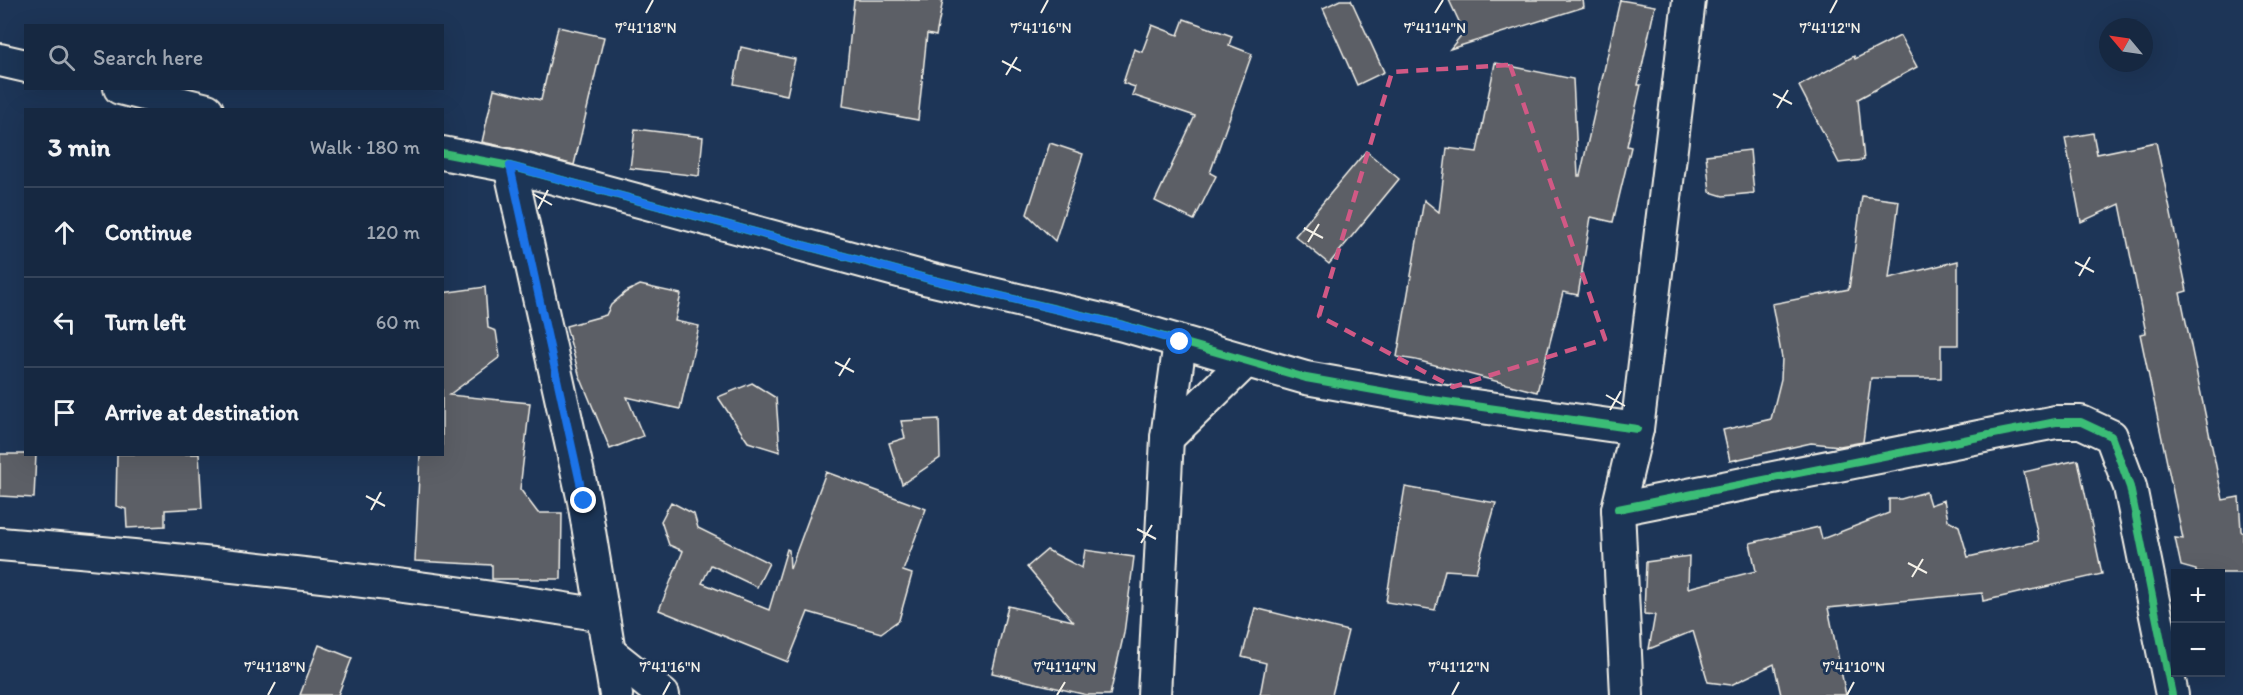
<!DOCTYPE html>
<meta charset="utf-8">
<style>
:root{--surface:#162841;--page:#1f3048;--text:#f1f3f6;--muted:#9ea6b1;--line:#35445a}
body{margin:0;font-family:Itim,sans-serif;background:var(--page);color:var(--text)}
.controls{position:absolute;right:18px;bottom:18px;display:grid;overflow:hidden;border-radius:0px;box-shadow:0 6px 24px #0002}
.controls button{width:54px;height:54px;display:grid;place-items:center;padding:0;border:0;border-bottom:2px solid var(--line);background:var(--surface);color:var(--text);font:30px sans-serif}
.compass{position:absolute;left:2099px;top:18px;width:54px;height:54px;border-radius:50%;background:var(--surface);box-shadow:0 6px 24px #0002;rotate:299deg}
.stop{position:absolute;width:18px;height:18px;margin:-14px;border:4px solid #1a73e8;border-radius:50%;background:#fff}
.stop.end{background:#1a73e8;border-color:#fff;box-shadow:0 2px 6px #0008}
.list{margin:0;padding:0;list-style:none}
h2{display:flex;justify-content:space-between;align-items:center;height:78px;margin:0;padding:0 24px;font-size:26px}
h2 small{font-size:20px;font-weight:400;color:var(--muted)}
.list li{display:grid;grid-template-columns:39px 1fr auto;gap:18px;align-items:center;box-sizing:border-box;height:90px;padding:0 24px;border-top:2px solid var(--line)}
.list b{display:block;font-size:22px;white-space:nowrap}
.list em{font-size:20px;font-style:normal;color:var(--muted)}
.icon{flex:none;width:33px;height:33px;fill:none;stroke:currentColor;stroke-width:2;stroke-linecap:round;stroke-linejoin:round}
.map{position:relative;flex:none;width:2243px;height:695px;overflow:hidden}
.search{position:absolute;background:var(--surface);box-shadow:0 6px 24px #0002;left:24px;top:24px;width:420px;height:66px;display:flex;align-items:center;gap:15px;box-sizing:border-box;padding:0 21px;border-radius:0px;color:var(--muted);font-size:22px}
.panel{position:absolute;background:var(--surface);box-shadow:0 6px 24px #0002;left:24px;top:108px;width:420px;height:348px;border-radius:0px}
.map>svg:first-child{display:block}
</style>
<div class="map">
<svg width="2243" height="695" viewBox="0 0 2243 695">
<rect width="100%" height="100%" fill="#1d3557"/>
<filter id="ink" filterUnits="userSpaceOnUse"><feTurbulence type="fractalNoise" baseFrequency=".0167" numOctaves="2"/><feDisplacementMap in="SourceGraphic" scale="12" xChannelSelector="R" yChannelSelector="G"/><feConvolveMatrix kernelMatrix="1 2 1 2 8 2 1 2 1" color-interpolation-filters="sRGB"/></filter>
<g filter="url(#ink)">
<g fill="#5b5e66" stroke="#f4f1e8" stroke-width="1.5">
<polygon points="854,0 943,0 936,36 927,34 918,120 843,106"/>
<polygon points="1340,0 1351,0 1384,72 1357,85 1323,8"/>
<polygon points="1449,0 1583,0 1584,7 1450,49 1464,32"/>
<polygon points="1620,0 1655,6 1638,85 1641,85 1627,146 1631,147 1613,222 1591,217 1578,295 1563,292 1537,392 1416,360 1397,357 1424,200 1439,212 1447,148 1477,152 1495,63 1573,79 1578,176 1580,176"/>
<polygon points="1184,19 1232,36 1229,45 1252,54 1210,173 1216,176 1194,220 1155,201 1195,116 1132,95 1135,87 1123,83 1134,49 1142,52 1152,25 1178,35"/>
<polygon points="558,27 604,37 574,165 515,149 482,142 494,89 541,100"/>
<polygon points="1900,36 1917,67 1858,99 1864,160 1839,163 1799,86 1854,56 1855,59"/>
<polygon points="741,47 795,59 787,95 734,84"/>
<polygon points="635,129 703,137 699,176 630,168"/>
<polygon points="2093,133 2097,154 2156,142 2187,291 2180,293 2223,500 2239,497 2241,531 2243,533 2243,573 2196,573 2196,570 2181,566 2175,538 2183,539 2140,334 2146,333 2120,204 2081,222 2065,138"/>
<polygon points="1050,143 1083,154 1055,241 1027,214"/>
<polygon points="1750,150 1754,193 1723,196 1710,192 1706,155"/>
<polygon points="1366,151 1399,179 1329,264 1295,236"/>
<polygon points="1862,196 1899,201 1889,278 1958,261 1958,345 1941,345 1941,378 1871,378 1863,442 1840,446 1811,443 1730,461 1723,430 1771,419 1781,379 1782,358 1772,304 1849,289"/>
<polygon points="640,285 681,294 675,321 699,326 680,409 627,397 643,436 610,449 579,374 566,326 606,315 611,305 626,292"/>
<polygon points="485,287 488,328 496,331 500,357 449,395 530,403 520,489 538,513 562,513 561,579 492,579 492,565 415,561 420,454 442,454 442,293"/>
<polygon points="752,383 776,398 780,452 748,442 718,397"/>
<polygon points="939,419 940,458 902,484 889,443 905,438 901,421"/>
<polygon points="0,454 36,454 34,498 0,496"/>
<polygon points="117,454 199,454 202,508 165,510 165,526 127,528 126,509 116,506"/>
<polygon points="2078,460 2102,574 1983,601 1982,593 1828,608 1846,695 1781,695 1774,664 1731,685 1708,682 1693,631 1649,649 1655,615 1644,614 1646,562 1689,556 1688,588 1756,571 1750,543 1819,527 1822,539 1889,513 1889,499 1901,499 1926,492 1930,505 1944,500 1948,520 1959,526 1968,557 2039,541 2024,472"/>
<polygon points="826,472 926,509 903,571 912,574 899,620 881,633 808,612 788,662 659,610 683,551 669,545 661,521 671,502 694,514 698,528 769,563 757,587 711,565 702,583 769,610 787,549 789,550 790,569"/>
<polygon points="1405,487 1496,503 1476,572 1445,570 1435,610 1386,602"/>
<polygon points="1047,550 1082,568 1085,550 1134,557 1124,633 1110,695 1087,695 992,673 1008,606 1073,621 1027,567"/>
<polygon points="1255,608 1348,631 1332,695 1260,695 1266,663 1242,657"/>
<polygon points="319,645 352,658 338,695 300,695"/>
</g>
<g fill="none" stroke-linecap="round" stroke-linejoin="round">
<defs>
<g id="street">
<polyline points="0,60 26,66"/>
<polyline points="120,88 207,110"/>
<polyline points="442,153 510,166 929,279 1123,325 1306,378 1425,399 1637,429"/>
<polyline points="510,166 584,501 616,695"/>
<polyline points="1167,438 1246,361"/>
<polyline points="1618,509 2004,432 2056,422 2081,422 2111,436 2130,487 2172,695"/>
<path d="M0 544C202 561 403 582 602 615"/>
<polyline points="610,653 663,695"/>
<polyline points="1154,695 1167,438 1180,342"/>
<polyline points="1627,695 1618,509 1637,429 1689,0"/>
</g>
</defs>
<use href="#street" stroke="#f4f1e8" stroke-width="36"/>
<use href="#street" stroke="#1d3557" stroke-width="32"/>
<defs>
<g id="cycleway">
<polyline points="442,153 510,166 929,279 1123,325 1306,378 1425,399 1637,429"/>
<polyline points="1618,509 2004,432 2056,422 2081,422 2111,436 2130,487 2172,695"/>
</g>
</defs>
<use href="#cycleway" stroke="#1d3557" stroke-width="11"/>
<use href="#cycleway" stroke="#3abd76" stroke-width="8"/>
</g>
</g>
<g fill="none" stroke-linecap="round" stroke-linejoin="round" filter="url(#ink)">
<polyline stroke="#1a73e8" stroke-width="8" points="584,501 510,166 929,279 1122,325 1180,342"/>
</g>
<path fill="none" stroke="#d15985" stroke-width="4.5" stroke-dasharray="12 8" stroke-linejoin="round" d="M1510 65 1605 339 1453 387 1319 316 1392 72Z"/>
<path fill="none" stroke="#f4f1e8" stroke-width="2" d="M646 13 653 0M1041 13 1048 0M1435 13 1443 0M1830 13 1837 0M1002 61 1021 71M1006 75 1017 57M1773 94 1792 104M1777 108 1788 90M533 194 552 205M538 209 548 190M1304 228 1323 238M1308 242 1319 224M2075 262 2094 272M2079 276 2090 257M835 362 854 372M839 376 850 358M1606 395 1625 406M1610 410 1621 391M366 496 385 506M371 510 381 492M1137 529 1156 539M1141 543 1152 525M1908 563 1927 573M1912 577 1923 559M268 695 275 682M663 695 670 682M1057 695 1065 682M1452 695 1459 682M1847 695 1854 682"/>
<g font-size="15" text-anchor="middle" fill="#f4f1e8" stroke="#1d3557" stroke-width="6" stroke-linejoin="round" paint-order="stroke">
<text x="1041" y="33">7°41'16"N</text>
<text x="1435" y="33">7°41'14"N</text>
<text x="646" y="33">7°41'18"N</text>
<text x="1830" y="33">7°41'12"N</text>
<text x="275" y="672">7°41'18"N</text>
<text x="670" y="672">7°41'16"N</text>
<text x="1065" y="672">7°41'14"N</text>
<text x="1459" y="672">7°41'12"N</text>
<text x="1854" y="672">7°41'10"N</text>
</g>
</svg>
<div class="controls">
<button>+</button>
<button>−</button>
</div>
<svg class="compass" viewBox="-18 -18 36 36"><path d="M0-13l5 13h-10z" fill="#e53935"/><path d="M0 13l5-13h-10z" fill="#9ea6b1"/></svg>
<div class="stop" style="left:1180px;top:342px"></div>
<div class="stop end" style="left:584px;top:501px"></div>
<div class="search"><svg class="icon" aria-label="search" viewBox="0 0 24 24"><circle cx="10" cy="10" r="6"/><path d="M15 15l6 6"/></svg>Search here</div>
<section class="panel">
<h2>3 min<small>Walk · 180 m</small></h2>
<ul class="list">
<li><svg class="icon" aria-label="ahead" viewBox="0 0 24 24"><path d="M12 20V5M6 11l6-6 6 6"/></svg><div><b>Continue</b></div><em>120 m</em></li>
<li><svg class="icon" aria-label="left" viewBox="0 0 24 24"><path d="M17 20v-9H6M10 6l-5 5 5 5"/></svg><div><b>Turn left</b></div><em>60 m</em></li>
<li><svg class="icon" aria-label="arrive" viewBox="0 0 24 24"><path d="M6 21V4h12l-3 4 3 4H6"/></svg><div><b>Arrive at destination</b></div></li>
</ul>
</section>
</div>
